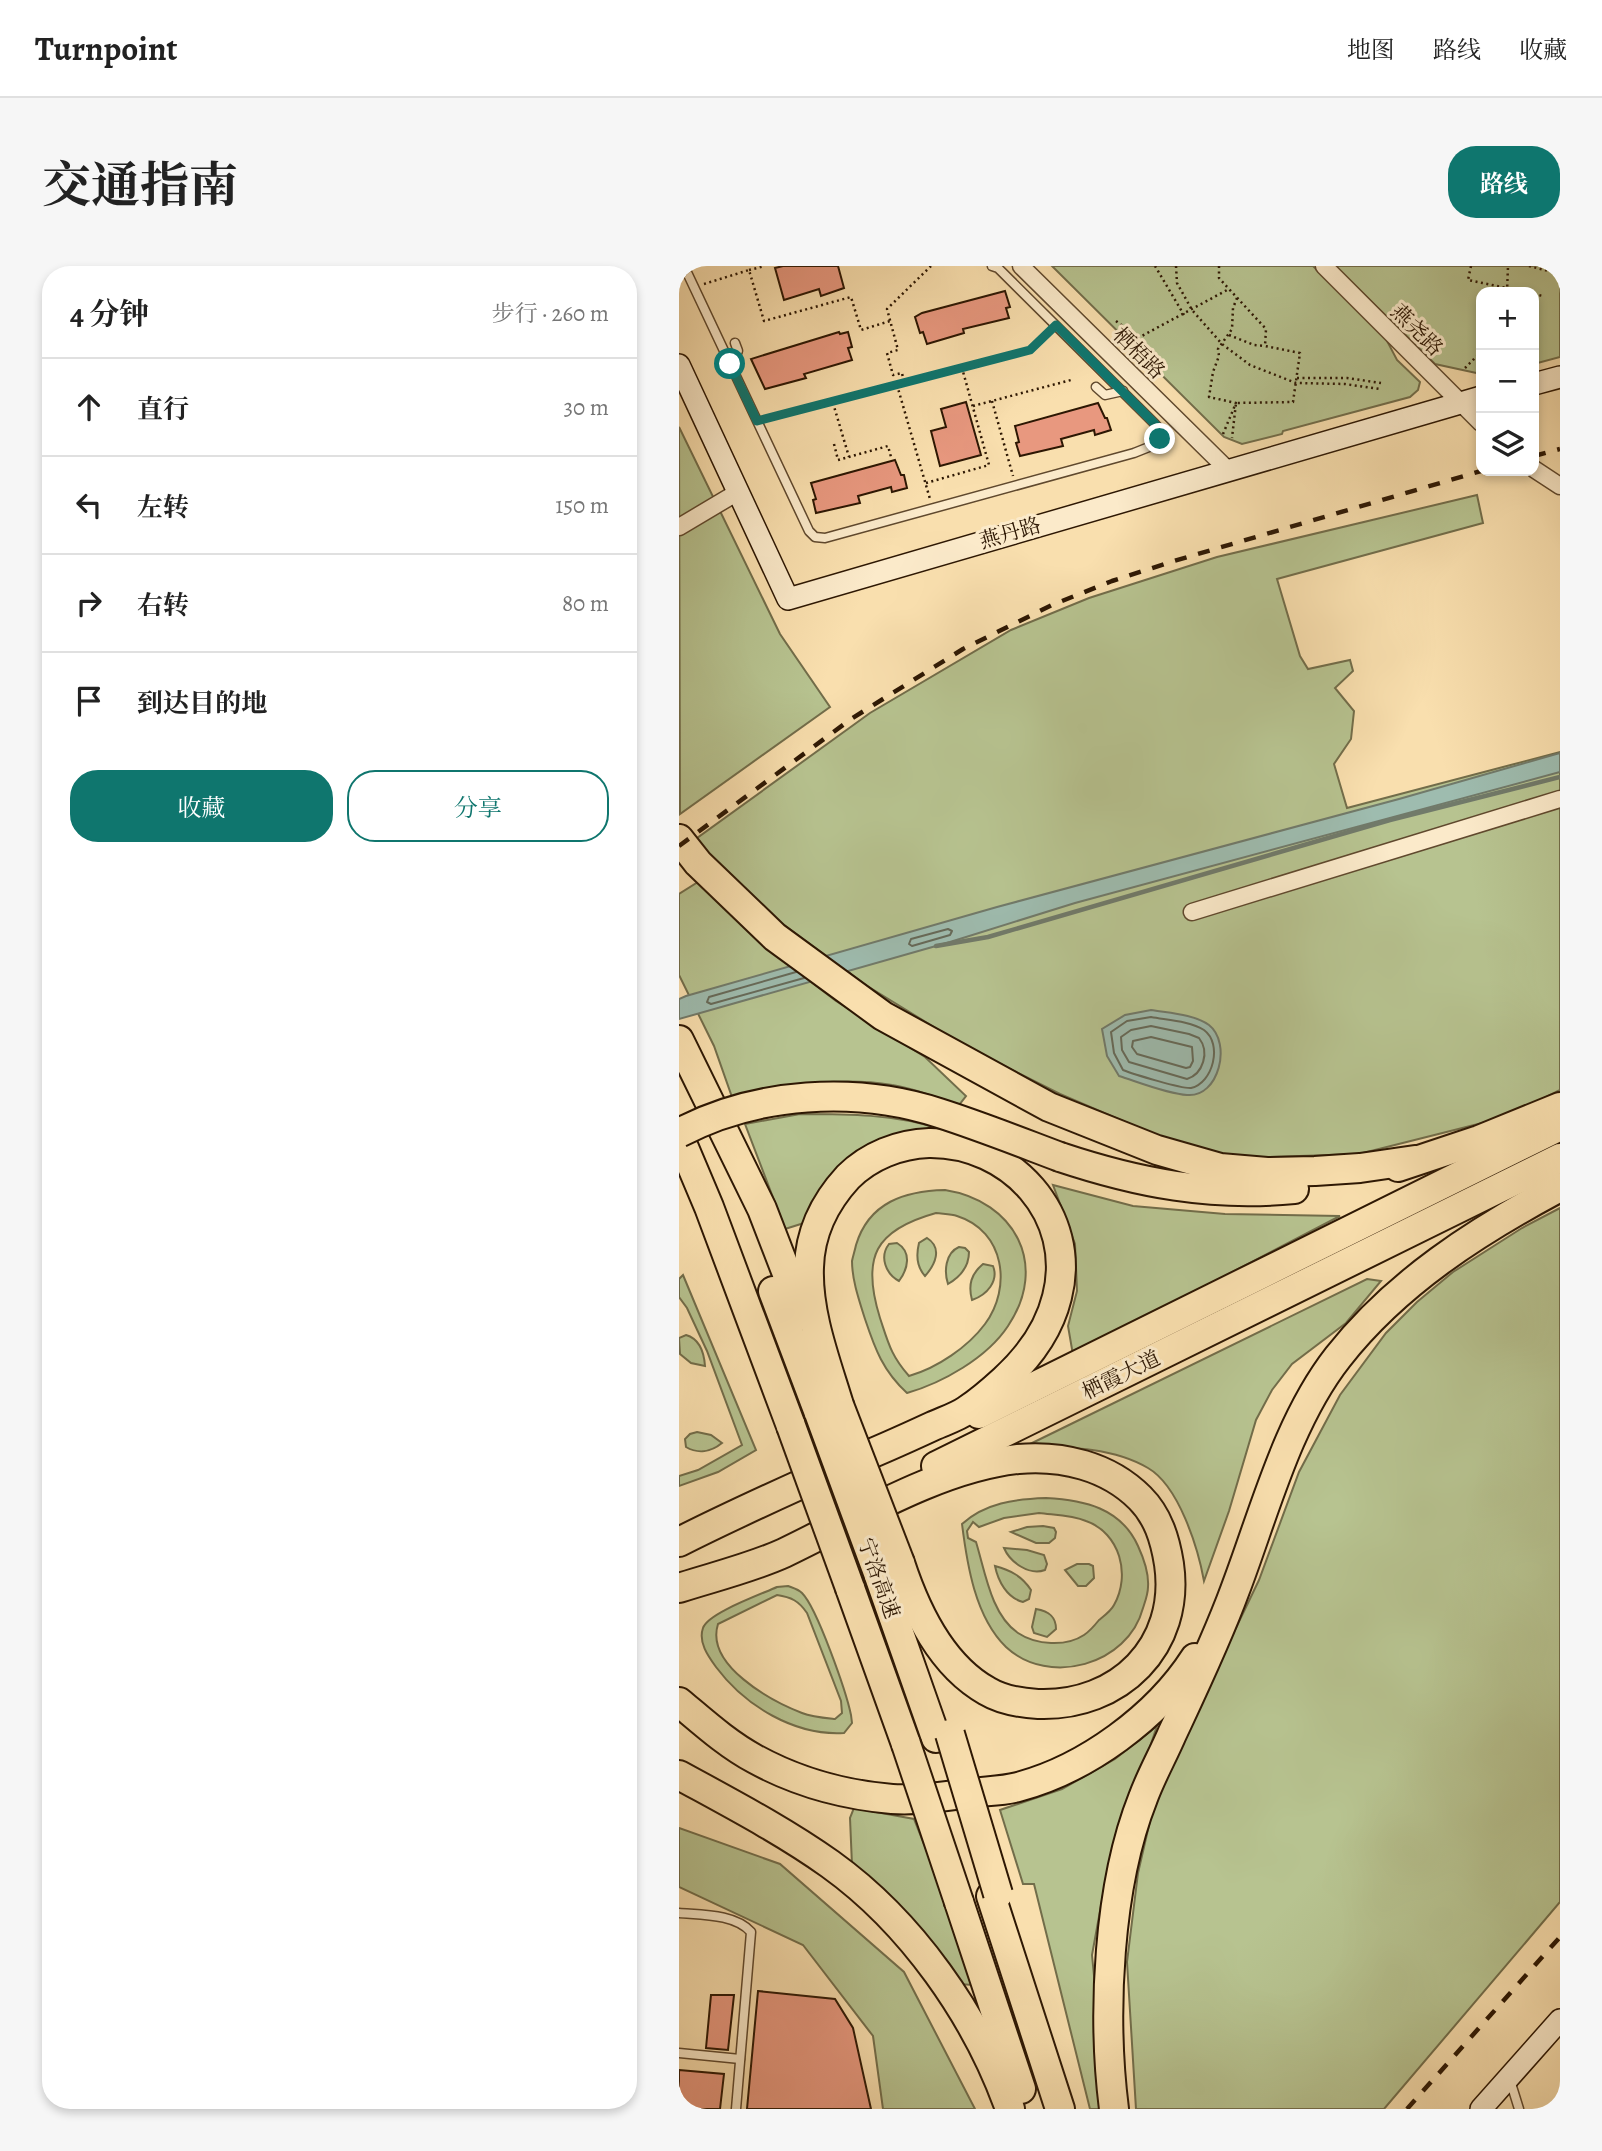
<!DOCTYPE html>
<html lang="zh">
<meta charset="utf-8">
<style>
:root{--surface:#fff;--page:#f6f6f6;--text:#222;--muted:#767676;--line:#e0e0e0;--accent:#0f766e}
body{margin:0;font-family:Alegreya,"Noto Serif SC",serif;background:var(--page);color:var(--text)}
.controls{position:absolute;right:21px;top:21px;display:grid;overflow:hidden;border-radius:14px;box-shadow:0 4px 10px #0003}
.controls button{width:63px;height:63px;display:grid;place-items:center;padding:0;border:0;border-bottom:2px solid var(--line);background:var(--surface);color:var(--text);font:35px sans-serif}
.stop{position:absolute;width:21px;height:21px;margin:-16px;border:5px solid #0f766e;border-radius:50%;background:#fff}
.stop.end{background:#0f766e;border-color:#fff;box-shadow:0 2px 7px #0008}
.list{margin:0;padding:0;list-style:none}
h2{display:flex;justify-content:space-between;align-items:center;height:91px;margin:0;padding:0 28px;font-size:30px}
h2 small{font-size:23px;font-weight:400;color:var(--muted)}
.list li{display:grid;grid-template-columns:46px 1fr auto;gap:21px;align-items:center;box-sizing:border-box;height:98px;padding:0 28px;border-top:2px solid var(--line)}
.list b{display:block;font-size:26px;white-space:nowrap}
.list em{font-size:23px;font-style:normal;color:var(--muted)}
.actions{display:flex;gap:14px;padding:21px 28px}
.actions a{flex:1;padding:16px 0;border:2px solid var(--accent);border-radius:28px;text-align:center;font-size:24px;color:var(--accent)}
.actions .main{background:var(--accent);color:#fff}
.icon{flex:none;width:38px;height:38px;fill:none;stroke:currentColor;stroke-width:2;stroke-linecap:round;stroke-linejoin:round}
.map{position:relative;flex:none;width:881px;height:1843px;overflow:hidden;border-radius:28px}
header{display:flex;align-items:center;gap:42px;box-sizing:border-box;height:98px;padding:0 35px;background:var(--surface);border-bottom:2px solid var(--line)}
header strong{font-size:33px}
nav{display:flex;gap:38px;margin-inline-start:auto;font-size:24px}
.intro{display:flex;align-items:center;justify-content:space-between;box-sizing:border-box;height:168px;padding:0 42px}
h1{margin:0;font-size:49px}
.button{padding:18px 32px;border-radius:28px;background:var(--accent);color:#fff;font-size:24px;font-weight:700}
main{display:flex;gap:42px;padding:0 42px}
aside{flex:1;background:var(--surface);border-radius:28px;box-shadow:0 4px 10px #0003}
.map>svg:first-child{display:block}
</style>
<header>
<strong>Turnpoint</strong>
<nav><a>地图</a><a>路线</a><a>收藏</a></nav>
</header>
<div class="intro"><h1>交通指南</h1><a class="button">路线</a></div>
<main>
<aside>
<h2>4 分钟<small>步行 · 260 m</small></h2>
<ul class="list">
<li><svg class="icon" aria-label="ahead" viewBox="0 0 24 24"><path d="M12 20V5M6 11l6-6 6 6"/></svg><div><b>直行</b></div><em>30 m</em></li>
<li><svg class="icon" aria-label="left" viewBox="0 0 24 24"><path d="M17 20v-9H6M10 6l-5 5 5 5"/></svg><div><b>左转</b></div><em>150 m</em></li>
<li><svg class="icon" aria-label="right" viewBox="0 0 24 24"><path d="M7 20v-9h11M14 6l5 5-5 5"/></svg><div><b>右转</b></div><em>80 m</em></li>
<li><svg class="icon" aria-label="arrive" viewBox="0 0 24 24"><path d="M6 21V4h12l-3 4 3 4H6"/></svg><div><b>到达目的地</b></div></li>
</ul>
<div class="actions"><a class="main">收藏</a><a>分享</a></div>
</aside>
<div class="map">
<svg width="881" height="1843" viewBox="0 0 881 1843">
<rect width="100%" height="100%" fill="#f9dfae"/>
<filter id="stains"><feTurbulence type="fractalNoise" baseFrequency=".00286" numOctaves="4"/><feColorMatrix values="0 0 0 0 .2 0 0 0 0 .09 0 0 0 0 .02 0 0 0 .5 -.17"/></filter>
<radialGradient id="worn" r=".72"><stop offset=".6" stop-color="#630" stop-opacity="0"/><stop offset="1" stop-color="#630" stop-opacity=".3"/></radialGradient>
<g fill="#b7c390" stroke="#726d4a" stroke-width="2" fill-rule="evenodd">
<polygon points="373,0 634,0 706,71 718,94 741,116 739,124 731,131 604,165 603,168 563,178 545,171"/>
<polygon points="656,0 881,0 881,91 855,98 855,26 802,26 802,108 756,98"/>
<polygon points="0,161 101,368 151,441 1,548"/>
<polygon points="798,229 804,257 598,313 621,390 629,403 671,394 674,405 656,422 675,445 672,473 655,498 668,542 881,486 881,824 827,851 680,888 557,892 488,874 381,828 284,779 185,718 74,636 14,575 191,447 332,364 410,332 538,291"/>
<path d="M19 616 85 680 157 735 246 791 287 830 280 839C258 832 235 822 213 819 159 810 105 820 53 831L35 780 0 709V628Z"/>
<path d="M121 848C169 848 215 848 261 863L260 871 234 869 125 957 106 963 66 858Z"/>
<polygon points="374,919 454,940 546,948 661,950 394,1089 389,1060 398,1025 396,978"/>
<path d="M266 924C336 935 370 999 329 1060 308 1092 263 1117 228 1127 204 1105 196 1083 186 1053 180 1034 173 1014 173 995 174 990 176 984 177 979 190 936 226 925 266 924ZM257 947C264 948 272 948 278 950 326 965 333 1022 306 1058 289 1081 258 1102 230 1110 212 1090 209 1076 201 1052 182 991 196 964 257 947Z"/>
<polygon points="881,942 881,1636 705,1843 457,1843 448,1696 459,1607 471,1555 490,1501 580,1314 620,1206 661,1129 707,1067 738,1036 774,1006 843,962"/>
<path d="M248 972C264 982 256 999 246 1010 237 1000 237 989 240 977Z"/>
<path d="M218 977C233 986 229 1003 220 1015 207 1008 200 991 210 978Z"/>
<path d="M280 981 286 982 290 986C290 1001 281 1011 269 1018 265 1006 266 987 280 981Z"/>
<path d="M304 998 314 1000C320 1015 308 1029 293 1034 289 1019 292 1008 304 998Z"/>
<polygon points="4,1009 77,1184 39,1206 0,1220 0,1210 19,1204 63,1179 28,1085 8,1042 0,1031 0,1013"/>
<path d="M688 1013 702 1015 667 1057 613 1098 593 1124 577 1154 550 1245 525 1315C519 1282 500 1220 469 1202 434 1181 387 1181 347 1180Z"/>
<path d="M7 1069C21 1073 25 1086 26 1100L12 1097 1 1088 0 1072Z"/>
<path d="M18 1166 32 1169 43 1177C32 1186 19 1188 7 1181L6 1173 11 1168Z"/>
<path d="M367 1232C405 1234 442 1242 459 1280 465 1293 470 1308 469 1321 469 1328 466 1336 464 1342 449 1399 370 1421 327 1381 296 1351 288 1298 283 1258 306 1237 336 1233 367 1232ZM360 1247C376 1249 393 1249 407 1255 441 1267 452 1309 435 1339 432 1345 425 1350 420 1354 416 1359 411 1365 405 1369 387 1381 357 1379 339 1367 312 1349 306 1305 297 1276L289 1272 288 1265 294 1256 300 1261 325 1252Z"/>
<polygon points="364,1260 375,1262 377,1266 376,1272 370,1277 357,1277 332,1266 348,1261"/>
<path d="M325 1282 348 1284 365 1289 368 1298 366 1304C350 1310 331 1296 325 1282Z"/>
<polygon points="398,1298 410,1298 414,1300 415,1312 407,1320 399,1320 386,1304"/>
<path d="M316 1300C331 1304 343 1310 352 1324L350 1333 344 1336C328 1332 319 1315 316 1300Z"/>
<path d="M109 1320C114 1322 119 1323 123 1327 138 1342 167 1425 172 1449L173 1457 165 1467C116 1470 66 1440 37 1401 29 1390 19 1376 24 1362 29 1347 83 1328 98 1321ZM98 1329C112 1331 120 1335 128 1347L162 1435 163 1447 156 1453C146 1452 133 1451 123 1447 92 1435 26 1399 39 1358Z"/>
<path d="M357 1343C369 1345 377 1350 377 1363L368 1371 355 1367 353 1361Z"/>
<polygon points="478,1460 427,1612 413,1689 428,1843 411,1843 355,1618 344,1618 321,1544 383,1523 436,1493"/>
<polygon points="175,1542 235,1553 287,1685 295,1719 278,1718 173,1599 171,1552"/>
<polygon points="0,1562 101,1598 225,1706 296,1843 204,1843 194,1770 124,1679 0,1621"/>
</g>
<g fill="#9ebcaf" stroke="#717a6a" stroke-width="2">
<polygon points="881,487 881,506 396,637 271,676 0,753 0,733 7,730 318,641 720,533"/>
<path d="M472 744C489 747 515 748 530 759 553 777 540 832 508 829 489 828 459 816 440 810L428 790 423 763 446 749Z"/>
</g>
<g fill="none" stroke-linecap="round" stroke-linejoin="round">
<g stroke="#666a59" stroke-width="2">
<polygon points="269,663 273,665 271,669 233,680 230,678 232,673"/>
<polyline points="117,706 30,731 28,736 32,738 125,712"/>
<path d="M472 751C488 754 511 755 525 764 544 778 534 817 512 822 503 823 454 808 444 804L435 787 432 766 448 755Z"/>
<path d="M472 760 510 768 520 772C531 786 524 808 508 813L450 796 443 784 442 771 452 764Z"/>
<polygon points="472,771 513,781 514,795 511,801 507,802 458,788 453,781 454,775"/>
</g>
<polyline stroke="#717a6a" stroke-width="4.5" points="257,680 309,671 711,554 881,511"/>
</g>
<g fill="#e8987f" stroke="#2d1703" stroke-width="2">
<polygon points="104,0 159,0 165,22 142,30 140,23 105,34 96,2"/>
<polygon points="326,25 331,41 327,42 330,52 284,63 285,67 248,78 244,66 241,67 236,51 243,47"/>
<polygon points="160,66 161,68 169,66 173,81 169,82 173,94 125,108 127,112 86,123 72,93"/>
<polygon points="287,136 302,189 261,200 252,165 267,161 262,143"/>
<polygon points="419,137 426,152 428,152 432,164 416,169 415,164 382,173 384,180 341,190 337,177 340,176 336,160"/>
<polygon points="216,194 222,209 225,209 228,222 213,226 212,221 179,230 181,237 137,247 134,234 137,233 132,217"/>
<polygon points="79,1725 156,1733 174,1762 192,1843 68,1843"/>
<polygon points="32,1729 55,1729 49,1784 27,1782"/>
<polygon points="0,1804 45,1808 41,1843 0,1843"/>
</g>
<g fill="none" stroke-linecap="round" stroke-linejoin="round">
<defs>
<g id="lane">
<polyline points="5,0 130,265 136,271 146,272 455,187 470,181 481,173 483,166 475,157 319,2 313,0"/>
<polyline points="51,98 59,85 56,77"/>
<polyline points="417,121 426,129 444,125"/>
<path d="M0 1647C23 1649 56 1648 72 1666L57 1843"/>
<polyline points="0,1787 61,1793"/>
<polyline points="831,1814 840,1843"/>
</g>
<g id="street">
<polyline points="342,0 549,204"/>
<polyline points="645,0 802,157"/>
<polyline points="855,203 881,220"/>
<polyline points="0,261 59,226"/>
<polyline points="513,646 881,533"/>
</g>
<g id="secondary">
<polyline points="0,99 109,333 802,131"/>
<polyline points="855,118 881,111"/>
<polyline points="802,1843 881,1754"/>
</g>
<g id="highway">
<polyline points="0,573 19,597 96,671 204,750 370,841 478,884 541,902 588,906 636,905 681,902 736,894"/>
<polyline points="0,774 83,943 124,1049"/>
<polyline points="0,870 30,941 112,1160"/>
<path d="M381 891C459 917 532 931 615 923"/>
<polyline points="719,901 800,874 881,841"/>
<polyline points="94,1025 140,1147"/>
<polyline points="300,1148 881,860"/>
<polyline points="257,1200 881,892"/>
<path d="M0 1276C55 1248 111 1223 167 1198 197 1186 226 1173 254 1160 265 1155 278 1151 288 1144 300 1136 313 1125 325 1114 349 1092 370 1064 378 1031 399 949 332 876 250 877 220 878 190 890 169 911 146 936 131 966 130 1001 128 1047 147 1096 160 1139"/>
<polyline points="199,1307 257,1472"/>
<path d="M0 1322C34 1311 72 1302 105 1287 176 1253 261 1201 339 1193 383 1189 429 1200 461 1232 479 1250 486 1273 490 1298 502 1380 440 1441 359 1438 342 1437 323 1434 308 1425 262 1399 237 1346 221 1297"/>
<polyline points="171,1322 227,1478"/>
<path d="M0 1436C24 1456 48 1478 76 1493 118 1516 166 1529 213 1533 239 1535 266 1530 292 1527 307 1525 324 1525 339 1521 407 1503 478 1451 516 1392"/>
<path d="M0 1509C51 1537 103 1564 151 1598 232 1656 298 1750 331 1843"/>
<polyline points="312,1630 381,1843"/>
<polyline points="280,1636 342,1823"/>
<path d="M435 1843C423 1749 429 1620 464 1532 472 1510 484 1489 493 1468 515 1421 538 1373 556 1324 585 1248 608 1156 659 1091 717 1017 798 965 881 921"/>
</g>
</defs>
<use href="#lane" stroke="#60492e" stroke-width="11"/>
<use href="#street" stroke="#60492e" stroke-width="19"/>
<use href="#secondary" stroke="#2d1703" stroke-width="24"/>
<use href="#highway" stroke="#2d1703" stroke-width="32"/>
<g stroke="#2d1703" stroke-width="2.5" stroke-dasharray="2 3.5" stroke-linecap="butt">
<polyline points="252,0 208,43 219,84 208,87 214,109 223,107 225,117 351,84 368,67"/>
<polyline points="476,0 505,49"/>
<polyline points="497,0 498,17 513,44 543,78 571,99 617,117 666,118 701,123"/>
<polyline points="540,0 540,12 550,23"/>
<polyline points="792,0 789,14 847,26"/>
<polyline points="850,0 881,8"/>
<polyline points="70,4 86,0"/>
<polyline points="25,18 70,4 85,55 172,31 182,64 211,55"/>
<polyline points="828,26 829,0"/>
<polyline points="855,28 864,30"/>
<polyline points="437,55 459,72 550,23 587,63 586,80 621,87 614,136 557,137 553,172"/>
<polyline points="550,69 575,79 586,80"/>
<polyline points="786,102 802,86"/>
<polyline points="618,112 668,112 702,117"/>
<polyline points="218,119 251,233"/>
<polyline points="313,135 334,210"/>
<polyline points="154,137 170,191"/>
<polyline points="294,140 392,114"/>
<polyline points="89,152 225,117"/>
<polyline points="544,168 557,137 530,131 534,106 540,90 539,83 553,63 554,42 558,32"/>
<polyline points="155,178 159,194 209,180 212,191"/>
<polyline points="247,217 310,199 283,102"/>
</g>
<use href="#lane" stroke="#fbeaca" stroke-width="8"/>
<use href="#street" stroke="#fbeaca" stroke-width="16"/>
<use href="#secondary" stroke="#fbeaca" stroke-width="21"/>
<use href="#highway" stroke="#f9dfae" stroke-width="28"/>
<g stroke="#2d1703" stroke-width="4.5" stroke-dasharray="12 12" stroke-linecap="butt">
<polyline points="855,190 881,183"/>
<polyline points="0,580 172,453 284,383 373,339 433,315 495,295 802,205"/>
<polyline points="728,1843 881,1671"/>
</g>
<defs>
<g id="highway-bridge">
<path d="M0 867C77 826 177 820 260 847 301 860 341 876 381 891"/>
<polyline points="160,1139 221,1297"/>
<polyline points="140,1147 199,1307"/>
<polyline points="112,1160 171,1322"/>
<polyline points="271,1468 319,1628"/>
<polyline points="227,1478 280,1636"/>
</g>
</defs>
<use href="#highway-bridge" stroke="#2d1703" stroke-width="32" stroke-linecap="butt"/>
<use href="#highway-bridge" stroke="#f9dfae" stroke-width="28"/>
</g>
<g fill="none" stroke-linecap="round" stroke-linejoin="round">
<polyline stroke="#0f766e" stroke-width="9" points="51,98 78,155 351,84 377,59 475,157 483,166 481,173"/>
</g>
<g text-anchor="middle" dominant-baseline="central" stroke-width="6" stroke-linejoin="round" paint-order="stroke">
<g font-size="21" fill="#2d1703" stroke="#fbeaca">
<text transform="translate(738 64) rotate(45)">燕尧路</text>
<text transform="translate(460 87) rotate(45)">栖梧路</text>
<text transform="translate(331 267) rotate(-16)">燕丹路</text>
<text transform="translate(442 1109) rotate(-26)">栖霞大道</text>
<text transform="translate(200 1312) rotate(70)">宁洛高速</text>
</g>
</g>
<rect width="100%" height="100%" filter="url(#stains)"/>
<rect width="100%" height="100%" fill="url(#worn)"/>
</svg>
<div class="controls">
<button>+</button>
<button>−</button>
<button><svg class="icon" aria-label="layers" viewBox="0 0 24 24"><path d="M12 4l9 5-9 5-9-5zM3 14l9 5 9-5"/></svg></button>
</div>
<div class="stop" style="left:51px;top:98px"></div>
<div class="stop end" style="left:481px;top:173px"></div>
</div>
</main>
